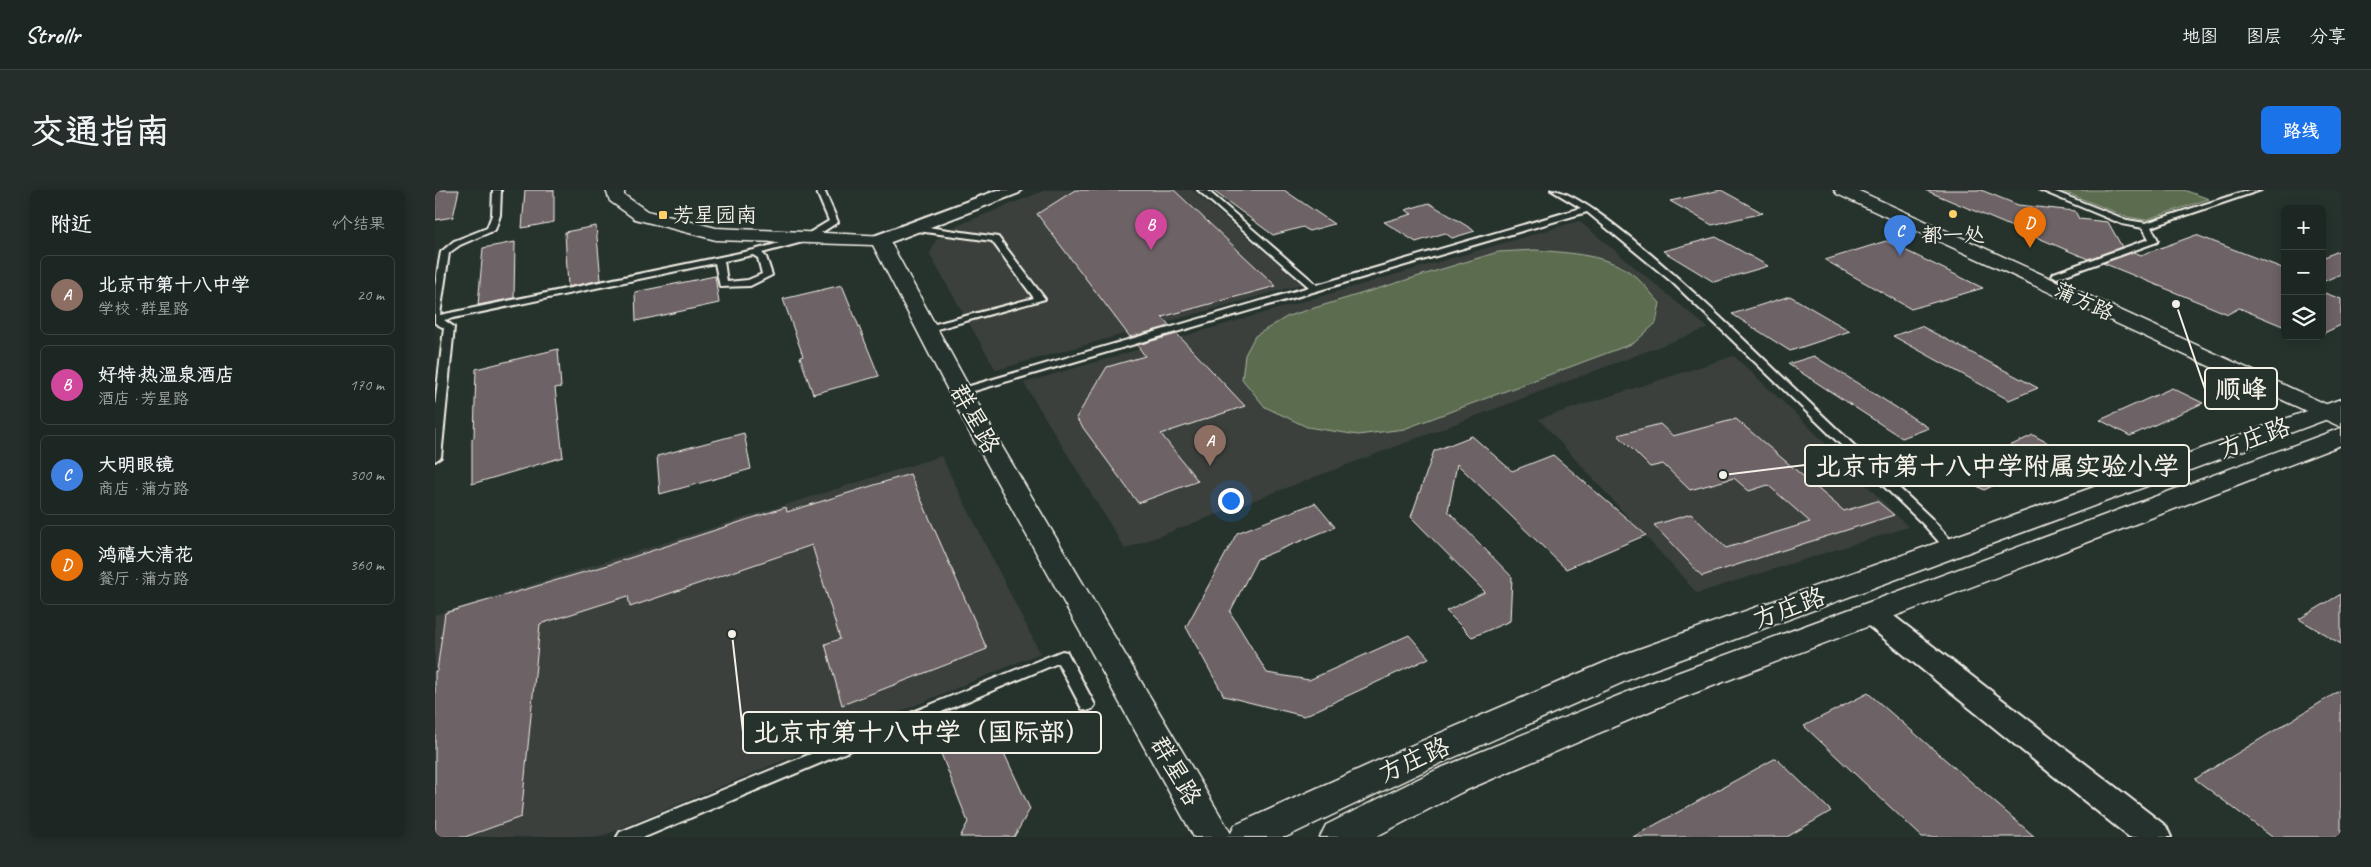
<!DOCTYPE html>
<html lang="zh">
<meta charset="utf-8">
<style>
:root{--surface:#1c2622;--page:#252e2a;--text:#f1f3f6;--muted:#a0a5a5;--line:#3a4340;--accent:#1a73e8}
body{margin:0;font-family:Caveat,"LXGW WenKai TC",sans-serif;background:var(--page);color:var(--text)}
.controls{position:absolute;right:15px;top:15px;display:grid;overflow:hidden;border-radius:8px;box-shadow:0 2px 12px #0003}
.controls button{width:45px;height:45px;display:grid;place-items:center;padding:0;border:0;border-bottom:1px solid var(--line);background:var(--surface);color:var(--text);font:25px sans-serif}
.you{position:absolute;left:795px;top:310px;width:18px;height:18px;margin:-12px;border:4px solid #fff;border-radius:50%;background:#1a73e8;box-shadow:0 0 0 8px #1a73e833}
.badge{display:grid;place-items:center;width:32px;height:32px;border-radius:50%;background:var(--accent);color:#fff;font-size:16px;font-weight:700}
.pin{position:absolute;translate:-50% -41px;filter:drop-shadow(0 1px 2px #0008)}
.pin::after{content:'';position:absolute;top:26px;width:18px;height:15px;background:inherit;clip-path:polygon(0 0,100% 0,50% 100%)}
.list{margin:0;padding:0;list-style:none}
h2{display:flex;justify-content:space-between;align-items:center;height:65px;margin:0;padding:0 20px;font-size:21px}
h2 small{font-size:16px;font-weight:400;color:var(--muted)}
.list li{display:grid;grid-template-columns:32px 1fr auto;gap:15px;align-items:center;box-sizing:border-box;height:80px;margin:0 10px 10px;padding:0 10px;border:1px solid var(--line);border-radius:8px}
.list b{display:block;font-size:19px;white-space:nowrap}
.list p{margin:0;font-size:16px;white-space:nowrap;color:var(--muted)}
.list em{font-size:16px;font-style:normal;color:var(--muted)}
.icon{flex:none;width:28px;height:28px;fill:none;stroke:currentColor;stroke-width:2;stroke-linecap:round;stroke-linejoin:round}
.map{position:relative;flex:none;width:1906px;height:647px;overflow:hidden;border-radius:8px}
header{display:flex;align-items:center;gap:30px;box-sizing:border-box;height:70px;padding:0 25px;background:var(--surface);border-bottom:1px solid var(--line)}
header strong{font-size:24px}
nav{display:flex;gap:28px;margin-inline-start:auto;font-size:18px}
.intro{display:flex;align-items:center;justify-content:space-between;box-sizing:border-box;height:120px;padding:0 30px}
h1{margin:0;font-size:35px}
.button{padding:12px 22px;border-radius:8px;background:var(--accent);color:#fff;font-size:18px;font-weight:700}
main{display:flex;gap:30px;padding:0 30px}
aside{flex:1;background:var(--surface);border-radius:8px;box-shadow:0 2px 12px #0003}
.map>svg:first-child{display:block}
</style>
<header>
<strong>Strollr</strong>
<nav><a>地图</a><a>图层</a><a>分享</a></nav>
</header>
<div class="intro"><h1>交通指南</h1><a class="button">路线</a></div>
<main>
<aside>
<h2>附近<small>4个结果</small></h2>
<ul class="list">
<li><span class="badge" style="background:#8d6e63">A</span><div><b>北京市第十八中学</b><p>学校 · 群星路</p></div><em>20 m</em></li>
<li><span class="badge" style="background:#d1479c">B</span><div><b>好特·热温泉酒店</b><p>酒店 · 芳星路</p></div><em>170 m</em></li>
<li><span class="badge" style="background:#3f7fe0">C</span><div><b>大明眼镜</b><p>商店 · 蒲方路</p></div><em>300 m</em></li>
<li><span class="badge" style="background:#e8710a">D</span><div><b>鸿禧大清花</b><p>餐厅 · 蒲方路</p></div><em>360 m</em></li>
</ul>
</aside>
<div class="map">
<svg width="1906" height="647" viewBox="0 0 1906 647">
<rect width="100%" height="100%" fill="#26332d"/>
<filter id="ink" filterUnits="userSpaceOnUse"><feTurbulence type="fractalNoise" baseFrequency=".02" numOctaves="2"/><feDisplacementMap in="SourceGraphic" scale="10" xChannelSelector="R" yChannelSelector="G"/><feConvolveMatrix kernelMatrix="1 2 1 2 8 2 1 2 1" color-interpolation-filters="sRGB"/></filter>
<g filter="url(#ink)">
<g fill="#3b413e">
<polygon points="611,0 757,0 867,94 561,180 495,65 500,51 519,37"/>
<polygon points="1144,31 1273,138 690,359 589,193"/>
<polygon points="1299,166 1369,232 1473,337 1262,403 1104,229"/>
<polygon points="506,266 605,463 165,647 0,647 0,425"/>
</g>
<g fill="#5c6d4f" stroke="#a8af9c">
<polygon points="1624,0 1749,0 1774,9 1710,30 1693,27"/>
<path d="M1100 60C1133 63 1175 64 1201 87 1210 95 1217 105 1225 113L1221 133 1199 153 969 239 923 245 872 237 830 217 807 189 810 165 820 146 853 126 1063 62Z"/>
</g>
<g fill="#6d6266" stroke="#f4f1e8">
<polygon points="0,0 24,0 18,27 0,30"/>
<polygon points="90,0 119,0 119,32 87,38"/>
<polygon points="640,0 739,0 841,96 727,127 735,136 695,147 602,24"/>
<polygon points="777,0 849,0 899,34 874,41 868,37 838,45"/>
<polygon points="1286,0 1328,23 1277,35 1235,11"/>
<polygon points="1490,0 1546,0 1583,15 1640,21 1644,29 1673,32 1687,57 1653,69"/>
<polygon points="994,13 1040,41 1017,48 1010,43 981,52 949,32 977,24 970,20"/>
<polygon points="161,36 166,90 133,97 130,42"/>
<polygon points="1761,45 1850,79 1850,137 1804,118 1793,124 1668,73 1699,62 1706,65"/>
<polygon points="1281,47 1333,76 1279,92 1228,61"/>
<polygon points="1451,51 1548,98 1476,119 1390,70"/>
<polygon points="80,52 79,108 43,115 48,58"/>
<polygon points="1906,60 1906,84 1887,92 1887,68"/>
<polygon points="280,86 284,113 201,131 200,102"/>
<polygon points="407,95 444,186 378,204 365,167 368,166 348,109"/>
<polygon points="1887,102 1906,109 1906,135 1887,144"/>
<polygon points="1355,106 1415,141 1355,161 1297,124"/>
<polygon points="1486,136 1603,198 1574,210 1458,146"/>
<polygon points="742,144 810,216 726,244 763,291 703,313 641,228 672,177 710,166 702,155"/>
<polygon points="123,159 126,197 120,198 128,267 37,294 37,249 39,248 41,179"/>
<polygon points="1379,166 1494,238 1467,248 1353,174"/>
<polygon points="1737,198 1768,213 1695,246 1665,230"/>
<polygon points="1301,229 1409,321 1442,311 1459,325 1267,386 1219,335 1256,324 1291,358 1375,332 1333,295 1314,301 1299,288 1255,300 1228,274 1215,277 1183,245 1225,234 1238,246"/>
<polygon points="309,243 316,279 225,304 222,266"/>
<polygon points="1598,245 1628,261 1549,300 1519,282"/>
<polygon points="1037,246 1077,281 1118,265 1211,345 1131,379 1022,274 1013,321 1077,387 1075,431 1037,447 1011,421 1050,402 976,327 999,261"/>
<polygon points="475,284 552,459 407,515 390,454 405,449 377,355 195,417 193,406 105,434 86,627 30,647 0,647 0,481 2,481 10,423 170,376 351,317 352,322"/>
<polygon points="880,313 900,337 822,369 795,422 832,483 874,490 974,445 994,468 869,526 789,506 751,437 802,343"/>
<polygon points="1906,404 1906,454 1864,429"/>
<polygon points="1906,500 1906,647 1837,647 1760,589"/>
<polygon points="1433,503 1600,647 1487,647 1369,536"/>
<polygon points="555,533 595,619 579,647 525,647 533,632 503,556"/>
<polygon points="1341,568 1396,621 1352,647 1198,647"/>
</g>
<g fill="none" stroke-linecap="round" stroke-linejoin="round">
<defs>
<g id="service">
<path d="M58 0H66L65 25 60 40 25 55 14 63 5 125 319 60 369 46 394 31 381 0H389L403 32 375 50 327 63 331 67 337 85 315 96 285 97 280 73 9 130 19 137 6 267 0 271V216L9 138 0 133V96L6 62 19 51 52 38 57 25ZM318 65 323 68 327 84 313 90 292 92 289 71Z"/>
<path d="M763 0H772L882 95 1146 18 1116 0C1160 0 1320 161 1358 197 1404 241 1450 285 1496 328L1523 358 1522 361H1512L1488 334 1237 92 1152 22 529 204H521L520 202 521 200 874 97Z"/>
<polygon points="1605,0 1616,0 1692,30 1711,33 1814,0 1826,0 1716,37 1723,50 1722,52 1622,88 1617,85 1619,83 1714,49 1708,38 1687,34"/>
<polygon points="478,35 563,47 610,109 495,141 489,141 489,137 599,108 557,51 475,40 474,38"/>
<polygon points="627,461 632,462 634,466 660,515 657,519 652,521 647,519 623,473 210,647 182,647 185,642"/>
</g>
<g id="minor">
<polygon points="563,0 586,0 584,3 451,54 439,54 436,50 439,46"/>
<polygon points="1436,413 1446,416 1731,636 1736,647 1694,647 1426,430 1422,423 1426,416"/>
</g>
<g id="tertiary">
<polygon points="171,0 189,0 189,5 212,21 281,38 452,46 559,243 798,647 759,647 535,243 438,55 281,50 200,29 175,11"/>
<polygon points="1399,0 1422,0 1906,221 1906,237 1402,4"/>
</g>
<g id="secondary">
<polygon points="1906,209 1906,224 1209,483 1006,573 851,647 794,647 800,635 982,553 1187,465"/>
<polygon points="1906,238 1906,255 1236,512 1027,602 940,647 885,647 891,635 1001,580 1212,494"/>
</g>
</defs>
<use href="#service" stroke="#f4f1e8" stroke-width="4"/>
<use href="#minor" stroke="#f4f1e8" stroke-width="4"/>
<use href="#tertiary" stroke="#f4f1e8" stroke-width="3"/>
<use href="#secondary" stroke="#f4f1e8" stroke-width="3"/>
<use href="#service" fill="#26332d" fill-rule="evenodd"/>
<use href="#minor" fill="#26332d" fill-rule="evenodd"/>
<use href="#tertiary" fill="#26332d" fill-rule="evenodd"/>
<use href="#secondary" fill="#26332d" fill-rule="evenodd"/>
</g>
</g>
<g fill="#ffd166" stroke="#26332d" stroke-width="2">
<circle cx="1518" cy="24" r="5"/>
<rect x="223" y="20" width="10" height="10" rx="2.5"/>
</g>
<g text-anchor="middle" dominant-baseline="central" stroke-width="4.5" stroke-linejoin="round" paint-order="stroke">
<g font-size="21" fill="#f4f1e8" stroke="#26332d" text-anchor="start">
<text x="238" y="25">芳星园南</text>
<text x="1518" y="45" text-anchor="middle">都一处</text>
</g>
<g font-size="21" fill="#f4f1e8" stroke="#26332d">
<text transform="translate(1649 111) rotate(25)">蒲方路</text>
</g>
<g font-size="25" fill="#f4f1e8" stroke="#26332d">
<text transform="translate(540 229) rotate(61)">群星路</text>
<text transform="translate(1819 248) rotate(-20)">方庄路</text>
<text transform="translate(1354 418) rotate(-20)">方庄路</text>
<text transform="translate(979 570) rotate(-24)">方庄路</text>
<text transform="translate(741 581) rotate(60)">群星路</text>
</g>
</g>
<path fill="none" stroke="#f4f1e8" stroke-width="2" d="M1741 114L1770 199M1288 285L1370 275M297 444L308 542"/>
<g fill="#f4f1e8" stroke="#26332d" stroke-width="2">
<circle cx="1741" cy="114" r="5"/>
<circle cx="1288" cy="285" r="5"/>
<circle cx="297" cy="444" r="5"/>
</g>
<g fill="#26332d" stroke="#f4f1e8" stroke-width="2">
<rect x="1770" y="178" width="72" height="41" rx="5"/>
<rect x="1370" y="255" width="384" height="41" rx="5"/>
<rect x="308" y="522" width="358" height="41" rx="5"/>
</g>
<g font-size="26" text-anchor="middle" font-weight="bold" fill="#f4f1e8">
<text x="1806" y="208">顺峰</text>
<text x="1562" y="285">北京市第十八中学附属实验小学</text>
<text x="487" y="551">北京市第十八中学（国际部）</text>
</g>
</svg>
<div class="controls">
<button>+</button>
<button>−</button>
<button><svg class="icon" aria-label="layers" viewBox="0 0 24 24"><path d="M12 4l9 5-9 5-9-5zM3 14l9 5 9-5"/></svg></button>
</div>
<div class="you"></div>
<div class="pin badge" style="left:775px;top:276px;background:#8d6e63">A</div>
<div class="pin badge" style="left:716px;top:60px;background:#d1479c">B</div>
<div class="pin badge" style="left:1465px;top:66px;background:#3f7fe0">C</div>
<div class="pin badge" style="left:1595px;top:58px;background:#e8710a">D</div>
</div>
</main>
